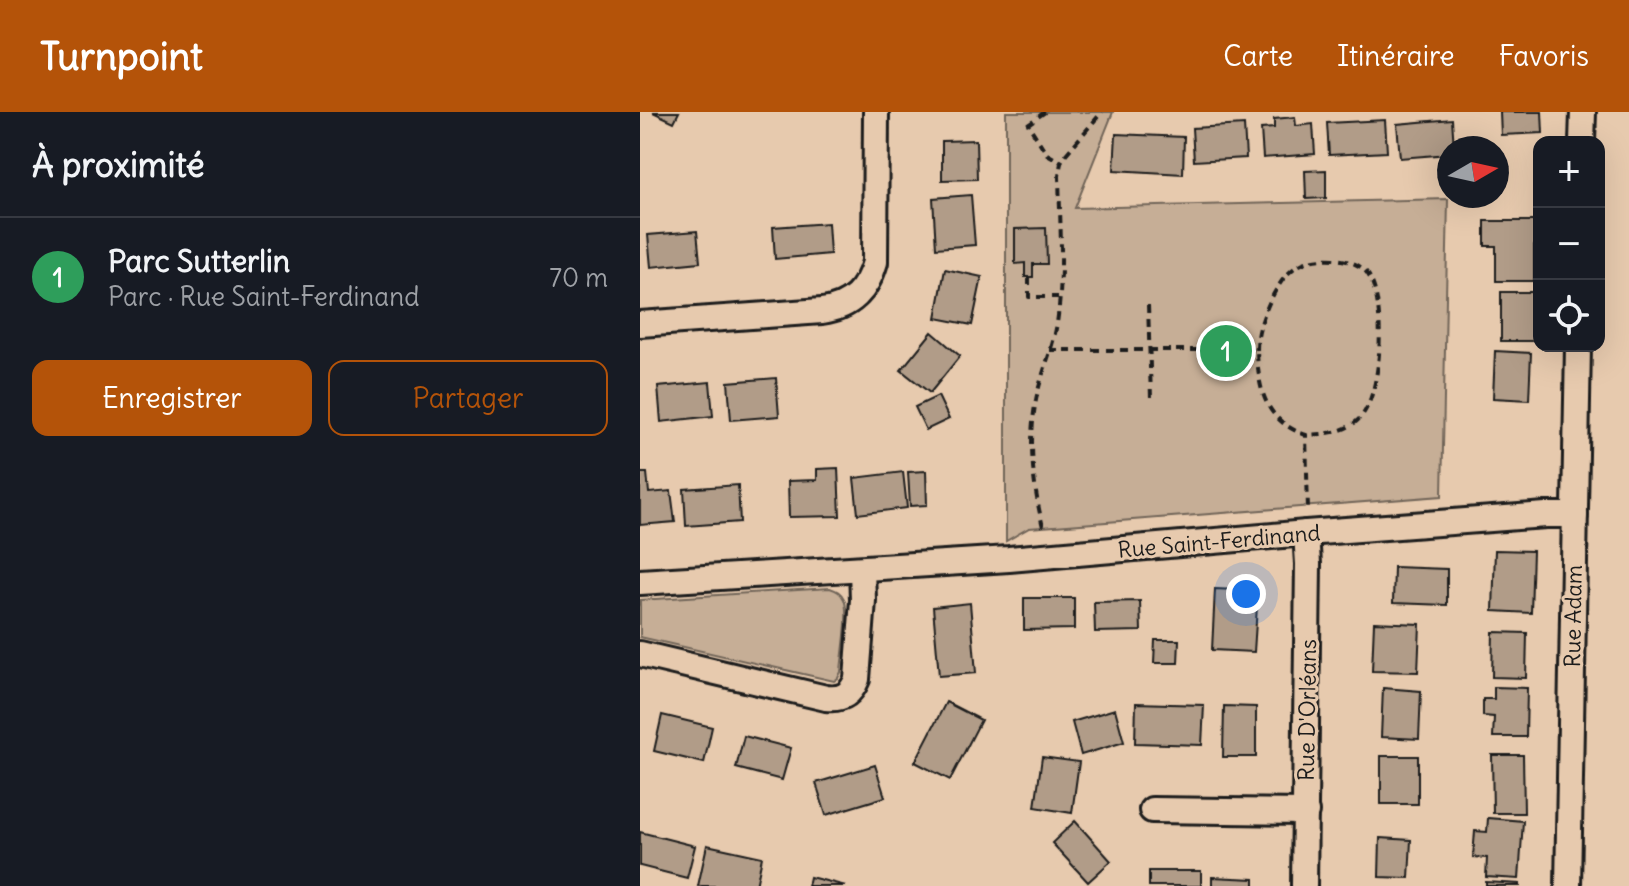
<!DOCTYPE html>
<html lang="fr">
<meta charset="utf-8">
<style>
:root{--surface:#171b24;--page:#242831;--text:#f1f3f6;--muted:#9ea1a6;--line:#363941;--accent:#b45309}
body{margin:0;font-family:Delius,sans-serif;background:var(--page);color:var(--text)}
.controls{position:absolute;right:24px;top:24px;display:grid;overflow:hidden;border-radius:16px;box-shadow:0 8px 32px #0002}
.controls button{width:72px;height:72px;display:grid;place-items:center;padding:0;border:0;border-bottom:2px solid var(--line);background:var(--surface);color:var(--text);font:40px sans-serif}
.compass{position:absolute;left:797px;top:24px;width:72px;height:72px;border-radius:50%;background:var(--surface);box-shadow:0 8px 32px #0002;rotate:81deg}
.you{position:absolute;left:606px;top:482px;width:28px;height:28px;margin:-20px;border:6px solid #fff;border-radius:50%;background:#1a73e8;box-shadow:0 0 0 12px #1a73e833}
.badge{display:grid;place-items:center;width:52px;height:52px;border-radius:50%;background:var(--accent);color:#fff;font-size:26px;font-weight:700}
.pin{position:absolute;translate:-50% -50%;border:4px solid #fff;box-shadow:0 2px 8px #0006}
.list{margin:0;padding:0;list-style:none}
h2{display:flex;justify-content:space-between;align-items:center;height:104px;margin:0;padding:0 32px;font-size:34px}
h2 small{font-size:26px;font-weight:400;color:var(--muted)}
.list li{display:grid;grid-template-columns:52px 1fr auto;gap:24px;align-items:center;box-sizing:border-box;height:120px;padding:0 32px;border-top:2px solid var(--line)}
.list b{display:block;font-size:30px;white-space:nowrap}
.list p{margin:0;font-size:26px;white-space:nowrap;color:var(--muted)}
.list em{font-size:26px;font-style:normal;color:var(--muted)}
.actions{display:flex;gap:16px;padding:24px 32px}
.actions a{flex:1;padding:18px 0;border:2px solid var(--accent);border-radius:16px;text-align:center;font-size:28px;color:var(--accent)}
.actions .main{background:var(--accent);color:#fff}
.icon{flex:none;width:44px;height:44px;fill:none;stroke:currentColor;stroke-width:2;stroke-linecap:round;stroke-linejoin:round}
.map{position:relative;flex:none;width:989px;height:774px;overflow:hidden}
header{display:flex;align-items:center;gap:48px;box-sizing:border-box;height:112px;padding:0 40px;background:var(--accent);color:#fff}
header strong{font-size:38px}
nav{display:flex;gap:44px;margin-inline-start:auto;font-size:28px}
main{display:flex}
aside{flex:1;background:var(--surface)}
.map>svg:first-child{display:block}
</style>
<header>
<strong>Turnpoint</strong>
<nav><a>Carte</a><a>Itinéraire</a><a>Favoris</a></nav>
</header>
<main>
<aside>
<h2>À proximité<small></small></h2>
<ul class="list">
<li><span class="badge" style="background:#2e9e5b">1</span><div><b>Parc Sutterlin</b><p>Parc · Rue Saint-Ferdinand</p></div><em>70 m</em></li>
</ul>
<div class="actions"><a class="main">Enregistrer</a><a>Partager</a></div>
</aside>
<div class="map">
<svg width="989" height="774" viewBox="0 0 989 774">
<rect width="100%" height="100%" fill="#e7caae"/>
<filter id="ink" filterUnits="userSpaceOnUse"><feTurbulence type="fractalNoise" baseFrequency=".0125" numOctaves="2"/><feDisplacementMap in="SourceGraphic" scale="16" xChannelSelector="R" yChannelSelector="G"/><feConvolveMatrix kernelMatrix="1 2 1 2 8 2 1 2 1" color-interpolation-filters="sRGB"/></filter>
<g filter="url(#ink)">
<g fill="#c6ae96" stroke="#716559" stroke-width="2">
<polygon points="366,0 473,0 435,96 808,87 802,384 389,416 366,429"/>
<path d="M190 476C196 478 201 480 204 487 210 501 202 543 201 560L198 566 194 569 0 525V488Z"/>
</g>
<g fill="#b19c88" stroke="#1c1c1c" stroke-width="2">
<polygon points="13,0 39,0 34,10"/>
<polygon points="860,0 902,0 903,21 861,23"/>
<polygon points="655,5 656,14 673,12 675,42 623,46 621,17 634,16 634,7"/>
<polygon points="812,7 814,36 809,36 809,42 760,46 757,12"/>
<polygon points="745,8 747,40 689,43 687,11"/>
<polygon points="604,13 606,46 554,49 552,16"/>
<polygon points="476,22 544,25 543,62 474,58"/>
<polygon points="336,28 337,67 302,68 302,29"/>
<polygon points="686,58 686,86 666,87 665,59"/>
<polygon points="331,83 335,133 296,136 293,86"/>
<polygon points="845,109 897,109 897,133 894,133 894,169 856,169 856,134 845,134"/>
<polygon points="188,111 190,142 135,147 133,115"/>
<polygon points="406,116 407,152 393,152 393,165 385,165 385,151 375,152 375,117"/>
<polygon points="57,119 60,150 11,155 8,123"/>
<polygon points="305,157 342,165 332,213 296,206"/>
<polygon points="861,180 897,180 898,229 861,229"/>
<polygon points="292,220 320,244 290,281 261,258"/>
<polygon points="855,239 891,241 889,288 853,286"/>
<polygon points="136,266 139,304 91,308 88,270"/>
<polygon points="70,270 73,304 21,310 18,275"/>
<polygon points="298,284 309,307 286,318 275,295"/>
<polygon points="198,356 200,404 149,405 148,369 177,368 177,357"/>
<polygon points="286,359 287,393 270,394 268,360"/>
<polygon points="263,360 267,396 218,402 214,366"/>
<polygon points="0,361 7,361 9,381 31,379 35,410 0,413"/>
<polygon points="98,373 100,410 46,414 44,377"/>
<polygon points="855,438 893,439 891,501 853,499"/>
<polygon points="754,455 807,457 807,493 753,491"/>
<polygon points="575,477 618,479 614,540 572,538"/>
<polygon points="384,486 434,486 434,517 384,518"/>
<polygon points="500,489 501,519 455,520 454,490"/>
<polygon points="330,491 336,561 299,564 293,495"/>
<polygon points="734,510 780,512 778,560 732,559"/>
<polygon points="853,520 887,521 886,566 852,565"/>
<polygon points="515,528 539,528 538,551 514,551"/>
<polygon points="854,575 887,576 886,625 853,625 854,605 843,604 843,587 854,587"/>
<polygon points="743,576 781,579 779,627 741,625"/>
<polygon points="306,590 341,608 310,668 275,650"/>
<polygon points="496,591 564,593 562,633 495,631"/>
<polygon points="584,594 616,595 616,645 583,645"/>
<polygon points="475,597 484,630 441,643 432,610"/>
<polygon points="22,603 72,615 64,651 14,639"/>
<polygon points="104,624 151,636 142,668 96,656"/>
<polygon points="852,643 883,643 884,701 853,701"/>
<rect x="741" y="644" width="37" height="48"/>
<polygon points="402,645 439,650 432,701 395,695"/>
<polygon points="235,653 245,685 186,703 176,671"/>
<polygon points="848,706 883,709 879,767 846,765 847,746 833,745 835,719 847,720"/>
<polygon points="435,709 471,749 448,770 412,731"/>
<polygon points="0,720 55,734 47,766 0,754"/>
<polygon points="740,726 771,728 769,766 739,765"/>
<polygon points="67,733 122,745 116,774 58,774"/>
<rect x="509" y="759" width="52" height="15"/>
<polygon points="170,765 206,774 168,774"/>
<polygon points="572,765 614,767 614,774 572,774"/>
<polygon points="846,770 880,772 880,774 846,774"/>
</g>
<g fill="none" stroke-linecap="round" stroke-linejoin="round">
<defs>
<g id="minor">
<polyline points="942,30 943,0"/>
<path d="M0 212 182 199C212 195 227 178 235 150L236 0"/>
<polyline points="0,470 369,447 666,421 906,403 935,403"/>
<path d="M0 542 186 586C203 588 211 582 217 567L223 488 222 457"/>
<polyline points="512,698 666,700"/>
<polyline points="664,774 668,452 666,421"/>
<polyline points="928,774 938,234"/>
</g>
</defs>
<use href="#minor" stroke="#1c1c1c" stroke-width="30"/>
<g stroke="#1c1c1c" stroke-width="4" stroke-dasharray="8 6" stroke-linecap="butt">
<polyline points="405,0 388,12 407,42 421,50"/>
<polyline points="389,165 389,185 418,185"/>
<polyline points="508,193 511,286"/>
<path d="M410 238H617C618 278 625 309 666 323L668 398"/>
<path d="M617 238C617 221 622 207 629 191 644 161 657 145 694 147 706 148 719 151 727 161 747 187 743 286 718 308 704 321 684 322 666 323"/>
<path d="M403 415C393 374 388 329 396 288 401 262 413 237 417 211 424 164 420 112 419 64L421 50 426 42 462 0"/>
</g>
<use href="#minor" stroke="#e7caae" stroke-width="24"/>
</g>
</g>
<g text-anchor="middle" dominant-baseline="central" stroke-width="6" stroke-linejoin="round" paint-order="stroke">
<g font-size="22" fill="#1c1c1c" stroke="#e7caae">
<text transform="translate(579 429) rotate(-5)">Rue Saint-Ferdinand</text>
<text transform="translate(933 504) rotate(-89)">Rue Adam</text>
<text transform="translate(667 598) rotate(-89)">Rue D'Orléans</text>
</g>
</g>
</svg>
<div class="controls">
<button>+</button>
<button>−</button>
<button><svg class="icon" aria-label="locate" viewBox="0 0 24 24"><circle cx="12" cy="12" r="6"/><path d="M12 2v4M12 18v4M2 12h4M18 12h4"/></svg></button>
</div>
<svg class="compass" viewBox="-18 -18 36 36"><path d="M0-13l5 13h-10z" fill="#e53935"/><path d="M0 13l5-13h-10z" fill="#9ea1a6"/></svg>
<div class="you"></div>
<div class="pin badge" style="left:586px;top:239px;background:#2e9e5b">1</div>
</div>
</main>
